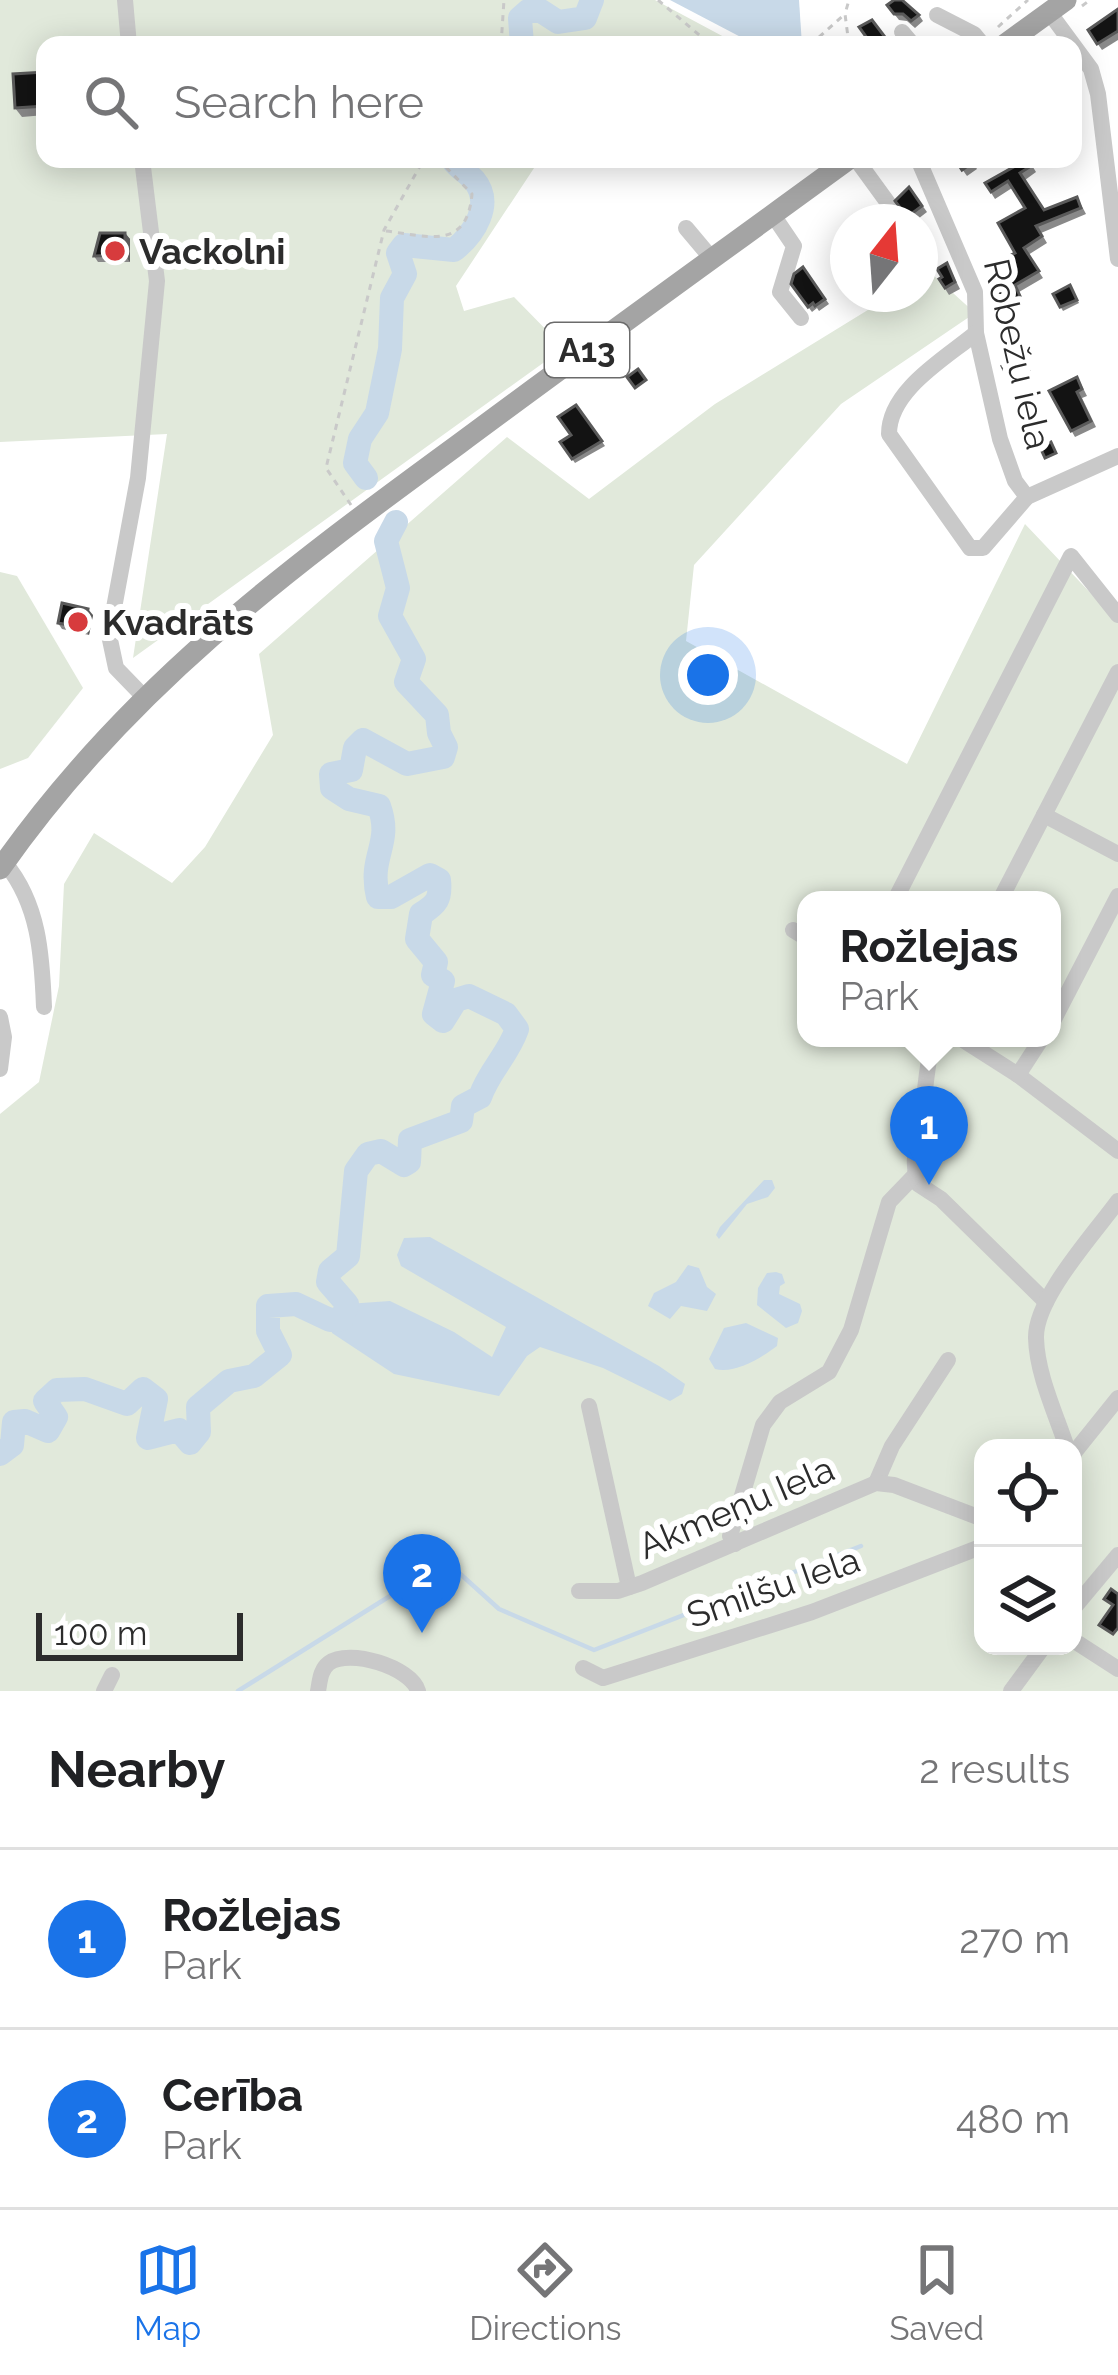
<!DOCTYPE html>
<meta charset="utf-8">
<style>
:root{--surface:#fff;--page:#f6f6f6;--text:#202124;--muted:#757577;--line:#e0e0e0;--accent:#1a73e8}
body{margin:0;font-family:Raleway,sans-serif;background:var(--page);color:var(--text)}
.controls{position:absolute;right:36px;bottom:36px;display:grid;overflow:hidden;border-radius:24px;box-shadow:0 6px 30px #0003}
.controls button{width:108px;height:108px;display:grid;place-items:center;padding:0;border:0;border-bottom:3px solid var(--line);background:var(--surface);color:var(--text);font:60px sans-serif}
.compass{position:absolute;left:830px;top:204px;width:108px;height:108px;border-radius:50%;background:var(--surface);box-shadow:0 6px 30px #0003;rotate:17deg}
.scale{position:absolute;left:36px;bottom:30px;width:207px;box-sizing:border-box;padding-left:12px;border:6px solid #2c2c2c;border-top:0;font-size:33px;line-height:42px;white-space:nowrap;color:#2c2c2c;-webkit-text-stroke:9px #fff;paint-order:stroke}
.you{position:absolute;left:708px;top:675px;width:42px;height:42px;margin:-30px;border:9px solid #fff;border-radius:50%;background:#1a73e8;box-shadow:0 0 0 18px #1a73e833}
.badge{display:grid;place-items:center;width:78px;height:78px;border-radius:50%;background:var(--accent);color:#fff;font-size:39px;font-weight:700}
.pin{position:absolute;translate:-50% -99px;filter:drop-shadow(0 3px 6px #0008)}
.pin::after{content:'';position:absolute;top:63px;width:42px;height:36px;background:inherit;clip-path:polygon(0 0,100% 0,50% 100%)}
.popup{position:absolute;left:797px;top:891px;width:264px;height:156px;box-sizing:border-box;display:grid;place-content:center;border-radius:24px;background:var(--surface);filter:drop-shadow(0 3px 9px #0005);font-size:39px;white-space:nowrap;color:var(--muted)}
.popup b{font-size:45px;color:var(--text)}
.popup::after{content:'';position:absolute;left:50%;top:100%;margin-left:-24px;border:24px solid transparent;border-top-color:var(--surface)}
.list{margin:0;padding:0;list-style:none}
h2{display:flex;justify-content:space-between;align-items:center;height:156px;margin:0;padding:0 48px;font-size:51px}
h2 small{font-size:39px;font-weight:400;color:var(--muted)}
.list li{display:grid;grid-template-columns:78px 1fr auto;gap:36px;align-items:center;box-sizing:border-box;height:180px;padding:0 48px;border-top:3px solid var(--line)}
.list b{display:block;font-size:45px;white-space:nowrap}
.list p{margin:0;font-size:39px;white-space:nowrap;color:var(--muted)}
.list em{font-size:39px;font-style:normal;color:var(--muted)}
.icon{flex:none;width:66px;height:66px;fill:none;stroke:currentColor;stroke-width:2;stroke-linecap:round;stroke-linejoin:round}
.map{position:relative;flex:none;width:1118px;height:1691px;overflow:hidden}
.search{position:absolute;background:var(--surface);box-shadow:0 6px 30px #0003;left:36px;right:36px;top:36px;height:132px;display:flex;align-items:center;gap:30px;box-sizing:border-box;padding:0 42px;border-radius:24px;color:var(--muted);font-size:45px}
.sheet{height:516px;background:var(--surface)}
nav{display:flex;justify-content:space-around;align-items:center;box-sizing:border-box;height:168px;border-top:3px solid var(--line);background:var(--surface);font-size:33px;color:var(--muted)}
nav a{display:grid;justify-items:center;gap:6px}
nav .on{color:var(--accent)}
.map>svg:first-child{display:block}
</style>
<div class="map">
<svg width="1118" height="1691" viewBox="0 0 1118 1691">
<rect width="100%" height="100%" fill="#fff"/>
<g fill="#e1e9db" fill-rule="evenodd">
<polygon points="0,0 655,0 739,45 45,45 45,159 540,159 456,286 464,311 514,297 564,348 133,658 167,434 0,442"/>
<path d="M920 263 975 313 841 404 694 565 686 641 907 764 1025 524 1118 622V1691H0V1114L39 1082 59 986 64 884 94 833 172 883 205 847 273 735 259 654 507 437 589 499 715 404 876 305 874 294H920ZM806 900H1052V1038H806ZM983 1448H1073V1646H983Z"/>
<polygon points="0,572 17,576 83,688 28,758 0,769"/>
</g>
<g fill="#c8d9e8">
<polygon points="670,0 799,0 802,45 754,44"/>
<polygon points="764,1180 772,1180 775,1188 768,1197 747,1204 719,1239 716,1235 720,1227"/>
<polygon points="430,1237 659,1366 685,1384 682,1394 670,1401 603,1368 540,1347 527,1356 499,1396 394,1374 332,1333 330,1320 342,1319 347,1304 390,1301 454,1332 492,1357 506,1327 401,1266 397,1255 404,1238"/>
<polygon points="688,1265 699,1268 707,1287 716,1294 707,1311 681,1306 670,1319 648,1306 654,1293 676,1282"/>
<polygon points="776,1272 782,1274 785,1283 780,1286 779,1294 800,1304 802,1311 798,1323 786,1328 757,1305 758,1288 767,1273"/>
<path d="M746 1323 778 1338 777 1346C761 1358 735 1374 715 1369L709 1359 724 1328Z"/>
</g>
<g fill="none" stroke-linecap="round" stroke-linejoin="round">
<polyline stroke="#c8d9e8" stroke-width="4.5" points="238,1691 446,1561 499,1609 594,1650 861,1546"/>
<g stroke="#c8d9e8" stroke-width="24">
<polyline points="522,45 520,18 528,11 541,11 558,22 585,18 592,0"/>
<path d="M366 478 355 463 360 439 377 413 390 349 392 298 405 274 398 253 404 245 454 250C474 234 494 204 474 180 467 172 459 169 452 159"/>
<path d="M0 1454 12 1445 14 1422 25 1421 48 1431 56 1417 45 1401 57 1390 85 1389 127 1404 143 1389 156 1399 148 1438 179 1430 190 1443 199 1432 198 1407 229 1381 254 1376 280 1355 268 1331V1306L296 1304 330 1320 342 1319 347 1304 328 1282 330 1271 348 1256 356 1171 368 1154 381 1151 404 1165 409 1162 410 1140 461 1121 463 1106 480 1097C489 1071 508 1055 517 1029L506 1014 469 996 456 1000 443 1021 434 1014 443 981 433 975 436 962 417 939 421 914C437 904 441 899 439 880L430 875 391 897H378C368 855 393 845 379 806L349 799 332 788 331 774 351 770 355 748 363 740 407 764 443 757 446 747 439 733 437 715 406 682 414 659 390 616 398 588 386 541 396 522"/>
</g>
<g stroke="#c9c9c9" stroke-width="3" stroke-dasharray="6 6" stroke-linecap="butt">
<polyline points="658,0 711,45"/>
<polyline points="1082,6 1090,0"/>
<polyline points="998,27 1028,0"/>
<polyline points="501,45 504,0"/>
<polyline points="720,45 726,37"/>
<polyline points="810,45 845,14"/>
<polyline points="849,45 845,14 849,0"/>
<path d="M386 231C428 236 467 251 472 194L438 159"/>
<polyline points="351,505 326,468 384,230 424,159"/>
</g>
<g stroke="#c9c9c9" stroke-width="16">
<polyline points="125,0 129,45"/>
<polyline points="1049,12 1091,69 1098,94 1118,259"/>
<polyline points="937,15 974,34 983,45"/>
<polyline points="902,32 913,45"/>
<polyline points="142,159 157,281 138,478 109,635 116,668 145,698"/>
<polyline points="856,159 888,203"/>
<polyline points="918,159 975,292 976,333 1000,439 1015,481 1027,497"/>
<polyline points="773,215 794,246 780,292 801,318"/>
<polyline points="686,228 712,259"/>
<path d="M976 333C946 358 889 390 889 434L970 548H983L1027 497 1118 456"/>
<polyline points="1044,815 1118,854"/>
<path d="M5 863C39 904 42 955 44 1007"/>
<polyline points="895,900 1071,556 1118,615"/>
<polyline points="1000,900 1118,672"/>
<polyline points="793,930 806,938"/>
<polyline points="0,1017 4,1037 0,1069"/>
<polyline points="1052,1023 1118,896"/>
<path d="M933 1038C927 1065 925 1090 922 1117 919 1142 910 1158 918 1184L941 1199 1046 1302"/>
<polyline points="960,1038 1018,1075 1118,1151"/>
<polyline points="1018,1075 1042,1038"/>
<polyline points="589,1406 629,1587"/>
<path d="M1067 1448C1056 1414 1037 1375 1036 1338 1035 1298 1094 1234 1118 1201"/>
<polyline points="1073,1454 1118,1398"/>
<polyline points="876,1483 892,1446 948,1360"/>
<polyline points="735,1544 730,1536 763,1425 780,1402 829,1372 851,1330 889,1202 915,1175"/>
<polyline points="579,1591 618,1591 642,1583 876,1483 894,1485 983,1519"/>
<polyline points="1073,1609 1118,1555"/>
<polyline points="1073,1640 1118,1669"/>
<polyline points="583,1668 603,1678 812,1612 983,1546"/>
<polyline points="104,1691 112,1675"/>
<path d="M318 1691C320 1681 320 1670 329 1663 349 1648 411 1667 418 1691"/>
<polyline points="1011,1691 1044,1646"/>
</g>
<g stroke="#a4a4a4" stroke-width="21">
<polyline points="1004,45 1066,0"/>
<path d="M0 869C126 689 284 572 459 444 588 348 719 254 849 159"/>
</g>
</g>
<g fill="#898989">
<polygon points="887,5 919,15 923,21 915,28 907,21 899,20"/>
<polygon points="1118,9 1118,40 1102,50 1088,30"/>
<polygon points="45,72 45,115 22,117 15,108"/>
<polygon points="955,159 971,159 977,169 967,176"/>
<polygon points="1028,159 1036,172 1025,180 1045,210 1077,197 1086,214 1041,233 1047,243 1028,255 1043,278 1019,292 1025,303 1003,314 998,308 1009,284 1025,208 1012,188 995,199 985,183"/>
<polygon points="909,187 927,212 914,222 910,222 895,201"/>
<polygon points="125,233 130,239 130,262 98,262 94,256"/>
<polygon points="947,263 960,289 949,295 939,279 942,277"/>
<polygon points="803,267 829,304 819,311 817,308 812,312 791,284"/>
<polygon points="1070,285 1079,303 1063,311 1053,294"/>
<polygon points="1026,362 1033,378 1014,388 1010,382"/>
<polygon points="1081,384 1087,396 1082,398 1096,427 1075,437 1049,391"/>
<polygon points="576,405 605,446 575,463 560,442 571,435"/>
<polygon points="93,615 89,635 62,629 58,623"/>
</g>
<g fill="#5a5a5a">
<polygon points="125,233 130,239 130,262 125,255"/>
<polygon points="88,609 93,615 89,635 84,628"/>
</g>
<g fill="#131313" stroke="#5a5a5a" stroke-width="3">
<polygon points="894,0 902,0 919,15 911,21 903,14 894,14 887,5"/>
<polygon points="1118,9 1118,31 1097,44 1088,30"/>
<polygon points="872,20 891,45 872,45 859,27"/>
<polygon points="45,72 45,106 15,108 13,74"/>
<polygon points="955,159 971,159 973,162 962,170"/>
<polygon points="1028,159 1031,166 1020,173 1044,210 1077,197 1081,208 1036,226 1042,236 1024,248 1039,271 1015,285 1020,296 998,308 991,293 1009,284 999,261 1015,253 998,223 1025,208 1008,181 991,192 985,183"/>
<polygon points="909,187 922,206 907,217 895,201"/>
<polygon points="100,233 125,233 125,255 94,256"/>
<polygon points="947,263 955,282 945,288 939,279 942,277 937,269"/>
<polygon points="803,267 825,299 815,306 813,303 808,307 791,284 794,274"/>
<polygon points="1070,285 1077,300 1060,307 1053,294"/>
<polygon points="1021,355 1029,371 1010,382 1002,366"/>
<polygon points="638,369 646,380 635,388 627,377"/>
<polygon points="1077,377 1082,389 1077,392 1091,421 1071,431 1049,391"/>
<polygon points="576,405 602,441 572,459 560,442 571,435 558,417"/>
<polygon points="1051,442 1056,453 1045,458 1040,447"/>
<polygon points="62,603 88,609 84,628 58,623"/>
<polygon points="1111,1589 1118,1594 1118,1628 1113,1634 1099,1625 1113,1605 1104,1599"/>
</g>
<g fill="#d73b3d" stroke="#fff" stroke-width="4.5">
<circle cx="115" cy="251" r="12"/>
<circle cx="78" cy="622" r="12"/>
</g>
<g text-anchor="middle" dominant-baseline="central" stroke-width="12" stroke-linejoin="round" paint-order="stroke">
<rect fill="#fff" stroke="#6b6b6b" stroke-width="3" x="545" y="323" width="84" height="54" rx="9"/>
<g font-size="33" font-weight="bold" fill="#2c2c2c">
<text x="587" y="350">A13</text>
</g>
<g font-size="36" font-weight="bold" fill="#2c2c2c" stroke="#fff" text-anchor="start">
<text x="139" y="251">Vackolni</text>
<text x="102" y="622">Kvadrāts</text>
</g>
<g font-size="36" fill="#2c2c2c" stroke="#fff">
<text transform="translate(1018 354) rotate(77)">Robežu iela</text>
<text transform="translate(736 1507) rotate(-23)">Akmeņu Iela</text>
<text transform="translate(773 1587) rotate(-19)">Smilšu Iela</text>
</g>
</g>
</svg>
<div class="controls">
<button><svg class="icon" aria-label="locate" viewBox="0 0 24 24"><circle cx="12" cy="12" r="6"/><path d="M12 2v4M12 18v4M2 12h4M18 12h4"/></svg></button>
<button><svg class="icon" aria-label="layers" viewBox="0 0 24 24"><path d="M12 4l9 5-9 5-9-5zM3 14l9 5 9-5"/></svg></button>
</div>
<svg class="compass" viewBox="-18 -18 36 36"><path d="M0-13l5 13h-10z" fill="#e53935"/><path d="M0 13l5-13h-10z" fill="#757577"/></svg>
<div class="scale">100 m</div>
<div class="you"></div>
<div class="pin badge" style="left:929px;top:1185px">1</div>
<div class="popup"><b>Rožlejas</b>Park</div>
<div class="pin badge" style="left:422px;top:1633px">2</div>
<div class="search"><svg class="icon" aria-label="search" viewBox="0 0 24 24"><circle cx="10" cy="10" r="6"/><path d="M15 15l6 6"/></svg>Search here</div>
</div>
<section class="sheet">
<h2>Nearby<small>2 results</small></h2>
<ul class="list">
<li><span class="badge">1</span><div><b>Rožlejas</b><p>Park</p></div><em>270 m</em></li>
<li><span class="badge">2</span><div><b>Cerība</b><p>Park</p></div><em>480 m</em></li>
</ul>
</section>
<nav>
<a class="on"><svg class="icon" aria-label="map" viewBox="0 0 24 24"><path d="M3 6l6-2 6 2 6-2v14l-6 2-6-2-6 2zM9 4v14M15 6v14"/></svg>Map</a>
<a><svg class="icon" aria-label="directions" viewBox="0 0 24 24"><path d="M12 3l9 9-9 9-9-9zM9 14v-3h6M13 9l2 2-2 2"/></svg>Directions</a>
<a><svg class="icon" aria-label="saved" viewBox="0 0 24 24"><path d="M7 4h10v16l-5-4-5 4z"/></svg>Saved</a>
</nav>
